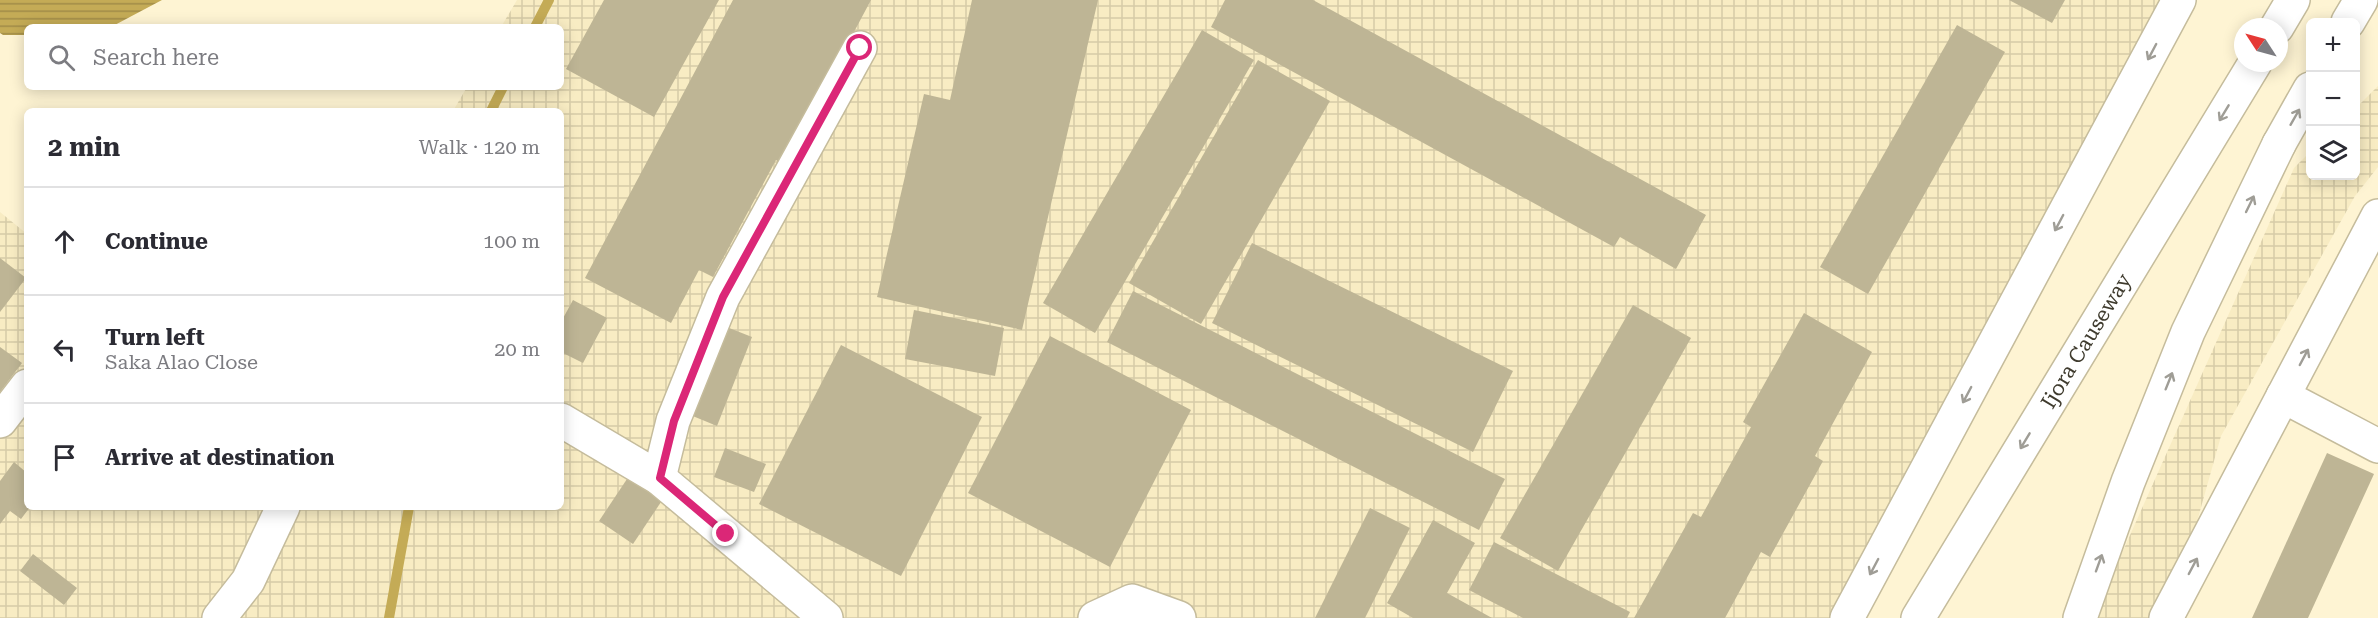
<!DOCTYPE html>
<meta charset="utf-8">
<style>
:root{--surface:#fff;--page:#f7f7f7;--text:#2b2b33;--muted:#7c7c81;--line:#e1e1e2}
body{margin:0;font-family:"Roboto Serif",serif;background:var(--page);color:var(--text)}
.controls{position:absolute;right:18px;top:18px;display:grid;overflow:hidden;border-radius:9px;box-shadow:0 3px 15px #0003}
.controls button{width:54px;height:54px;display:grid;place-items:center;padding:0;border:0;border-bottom:2px solid var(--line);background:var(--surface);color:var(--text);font:30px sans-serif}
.compass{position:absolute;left:2234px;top:18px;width:54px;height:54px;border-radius:50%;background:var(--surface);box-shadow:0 3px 15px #0003;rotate:306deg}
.stop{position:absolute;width:18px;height:18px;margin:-14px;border:4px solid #db2777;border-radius:50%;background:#fff}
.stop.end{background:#db2777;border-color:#fff;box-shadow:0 2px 6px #0008}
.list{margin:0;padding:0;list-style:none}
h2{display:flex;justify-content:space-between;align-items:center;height:78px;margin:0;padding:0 24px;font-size:26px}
h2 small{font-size:20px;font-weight:400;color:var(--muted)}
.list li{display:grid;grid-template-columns:39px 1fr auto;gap:18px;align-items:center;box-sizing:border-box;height:108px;padding:0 24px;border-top:2px solid var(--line)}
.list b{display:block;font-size:22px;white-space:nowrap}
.list p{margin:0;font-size:20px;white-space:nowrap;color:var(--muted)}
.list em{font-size:20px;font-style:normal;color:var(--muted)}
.icon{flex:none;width:33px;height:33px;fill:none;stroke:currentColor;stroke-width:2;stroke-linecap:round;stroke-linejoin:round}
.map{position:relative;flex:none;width:2378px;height:618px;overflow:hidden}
.search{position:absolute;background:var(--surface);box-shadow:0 3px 15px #0003;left:24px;top:24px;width:540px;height:66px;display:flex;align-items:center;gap:15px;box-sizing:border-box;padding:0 21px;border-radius:9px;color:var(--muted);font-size:22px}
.panel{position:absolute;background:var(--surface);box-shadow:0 3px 15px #0003;left:24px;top:108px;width:540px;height:402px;border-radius:9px}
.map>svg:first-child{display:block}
</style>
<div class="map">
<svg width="2378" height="618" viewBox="0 0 2378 618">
<defs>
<pattern id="industrial-grid" width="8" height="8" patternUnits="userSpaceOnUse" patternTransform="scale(1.5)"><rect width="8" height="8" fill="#f8ecc3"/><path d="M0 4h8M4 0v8" fill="none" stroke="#d6cba8"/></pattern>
<pattern id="water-rules" width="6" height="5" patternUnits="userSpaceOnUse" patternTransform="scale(1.5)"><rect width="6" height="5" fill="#c4ab56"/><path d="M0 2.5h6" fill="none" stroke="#a18c48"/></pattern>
</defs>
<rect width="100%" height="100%" fill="#fef4d3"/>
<g fill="url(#industrial-grid)">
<polygon points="517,0 2163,0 1832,618 0,618 0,212 27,234 27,507 561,507 561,111 453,111 467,87 561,87 561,27 501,27"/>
<polygon points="2378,86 2378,167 2355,196 2221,436 2170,618 2093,618 2294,168 2310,152 2310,176 2356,176 2356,108"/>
</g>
<polygon fill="url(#water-rules)" points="0,0 162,0 111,27 27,27 27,35 3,35 0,33"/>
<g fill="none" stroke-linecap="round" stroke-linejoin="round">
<g stroke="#c4ab56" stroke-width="10">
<polyline points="535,27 549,0"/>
<polyline points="491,111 503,87"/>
<polyline points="389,618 409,507"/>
</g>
</g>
<g fill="#beb595">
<polygon points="604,0 719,0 654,117 566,69"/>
<polygon points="733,0 871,0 783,165 776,160 713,277 699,270 671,323 585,278"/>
<polygon points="972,0 1098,0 1022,330 877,297 924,94 950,100"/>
<polygon points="1225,0 1313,0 1706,215 1676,269 1620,237 1614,247 1211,27"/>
<polygon points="2009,0 2065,0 2052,23"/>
<polygon points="1957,25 2005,52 1868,294 1820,267"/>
<polygon points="1202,30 1254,60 1095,333 1043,303"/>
<polygon points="1258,60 1330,101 1201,324 1129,283"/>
<polygon points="1252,243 1513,371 1473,452 1212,323"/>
<polygon points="0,258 26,278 0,312"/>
<polygon points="1133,291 1505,479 1479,530 1107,342"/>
<polygon points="573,300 607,318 583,363 561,352 561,322"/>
<polygon points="1633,305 1691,338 1558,571 1500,538"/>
<polygon points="914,310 1004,328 995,376 905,359"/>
<polygon points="1804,313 1872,352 1815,456 1823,461 1770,557 1761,552 1725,618 1634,618 1693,513 1701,517 1751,427 1743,422"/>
<polygon points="719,324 752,337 717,426 683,412"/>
<polygon points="1050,336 1191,410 1110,567 968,493"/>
<polygon points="841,345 982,417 901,576 759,504"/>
<polygon points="0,347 22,363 0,392"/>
<polygon points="725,448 766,464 754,492 714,477"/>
<polygon points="2327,453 2374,474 2308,618 2252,618"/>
<polygon points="14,462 27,473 27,507 30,507 21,519 10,511 0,524 0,481"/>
<polygon points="631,473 665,496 633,544 599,521"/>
<polygon points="1370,508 1410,528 1365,618 1315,618"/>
<polygon points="1433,520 1475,543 1447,593 1492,618 1413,618 1387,603"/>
<polygon points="1494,542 1630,612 1627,618 1523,618 1469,590"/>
<polygon points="33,554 77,588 64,605 20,571"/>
</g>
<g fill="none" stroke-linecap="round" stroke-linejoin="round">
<defs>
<g id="minor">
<polyline points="2283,396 2378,446"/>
<polyline points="561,420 659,478 826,618"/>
<polyline points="0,421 27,386"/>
<polyline points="659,478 673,421 723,297 860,48"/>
<polyline points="219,618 248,581 283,507"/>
<polyline points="1095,618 1132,601 1179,618"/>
<polyline points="1847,618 2179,0"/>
<polyline points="2166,618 2378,216"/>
</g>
<g id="major">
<polyline points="2348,22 2361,0"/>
<polyline points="2277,27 2293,0"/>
<polyline points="2279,144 2310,89"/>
<path id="s1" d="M1918 618 2255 63"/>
</g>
<polyline id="highway" points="2080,618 2128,482 2188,332 2279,144"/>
</defs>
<use href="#minor" stroke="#c5bc9c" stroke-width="36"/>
<use href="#major" stroke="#c5bc9c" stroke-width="36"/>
<use href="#highway" stroke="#c5bc9c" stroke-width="36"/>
<use href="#minor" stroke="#fff" stroke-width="33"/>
<use href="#major" stroke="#fff" stroke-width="33"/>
<use href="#highway" stroke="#fff" stroke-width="33"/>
</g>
<defs><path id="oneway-shaft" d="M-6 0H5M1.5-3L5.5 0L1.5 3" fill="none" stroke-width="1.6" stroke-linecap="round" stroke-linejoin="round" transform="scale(1.5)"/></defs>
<g stroke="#9f9d96">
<use href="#oneway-shaft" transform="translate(2152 52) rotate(118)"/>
<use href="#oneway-shaft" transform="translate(2224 113) rotate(121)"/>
<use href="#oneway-shaft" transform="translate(2295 117) rotate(-60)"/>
<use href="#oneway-shaft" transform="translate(2250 204) rotate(-64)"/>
<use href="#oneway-shaft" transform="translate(2059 223) rotate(118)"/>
<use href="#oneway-shaft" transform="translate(2304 357) rotate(-62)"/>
<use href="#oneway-shaft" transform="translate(2169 381) rotate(-68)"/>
<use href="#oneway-shaft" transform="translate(1967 395) rotate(118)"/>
<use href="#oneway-shaft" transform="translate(2025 441) rotate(121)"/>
<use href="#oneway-shaft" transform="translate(2099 563) rotate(-70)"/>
<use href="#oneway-shaft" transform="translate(2193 566) rotate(-62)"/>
<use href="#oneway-shaft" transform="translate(1874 567) rotate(118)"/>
</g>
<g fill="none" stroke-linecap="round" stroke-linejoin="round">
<polyline stroke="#db2777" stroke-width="8" points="726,534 660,478 674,421 723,297 860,48"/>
</g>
<g text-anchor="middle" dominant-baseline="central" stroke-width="6" stroke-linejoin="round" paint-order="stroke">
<g font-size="21" fill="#3f3b2e" stroke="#fff">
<text stroke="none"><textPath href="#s1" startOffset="324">Ijora Causeway</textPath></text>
</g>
</g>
</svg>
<div class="controls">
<button>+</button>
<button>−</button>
<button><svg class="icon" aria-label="layers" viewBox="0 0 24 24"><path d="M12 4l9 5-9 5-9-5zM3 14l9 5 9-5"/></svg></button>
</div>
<svg class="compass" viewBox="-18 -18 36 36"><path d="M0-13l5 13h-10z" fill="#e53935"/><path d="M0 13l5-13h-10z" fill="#7c7c81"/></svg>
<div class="stop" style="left:860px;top:48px"></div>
<div class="stop end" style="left:726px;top:534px"></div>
<div class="search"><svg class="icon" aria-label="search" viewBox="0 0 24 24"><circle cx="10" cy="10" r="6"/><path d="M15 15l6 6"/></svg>Search here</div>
<section class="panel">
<h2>2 min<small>Walk · 120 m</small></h2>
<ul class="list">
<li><svg class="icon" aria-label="ahead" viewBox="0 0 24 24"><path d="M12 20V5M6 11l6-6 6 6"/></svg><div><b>Continue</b></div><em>100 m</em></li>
<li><svg class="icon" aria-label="left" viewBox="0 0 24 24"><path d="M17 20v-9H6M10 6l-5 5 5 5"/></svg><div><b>Turn left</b><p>Saka Alao Close</p></div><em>20 m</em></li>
<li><svg class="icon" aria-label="arrive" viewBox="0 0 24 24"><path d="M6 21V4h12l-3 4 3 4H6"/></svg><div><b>Arrive at destination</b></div></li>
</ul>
</section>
</div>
